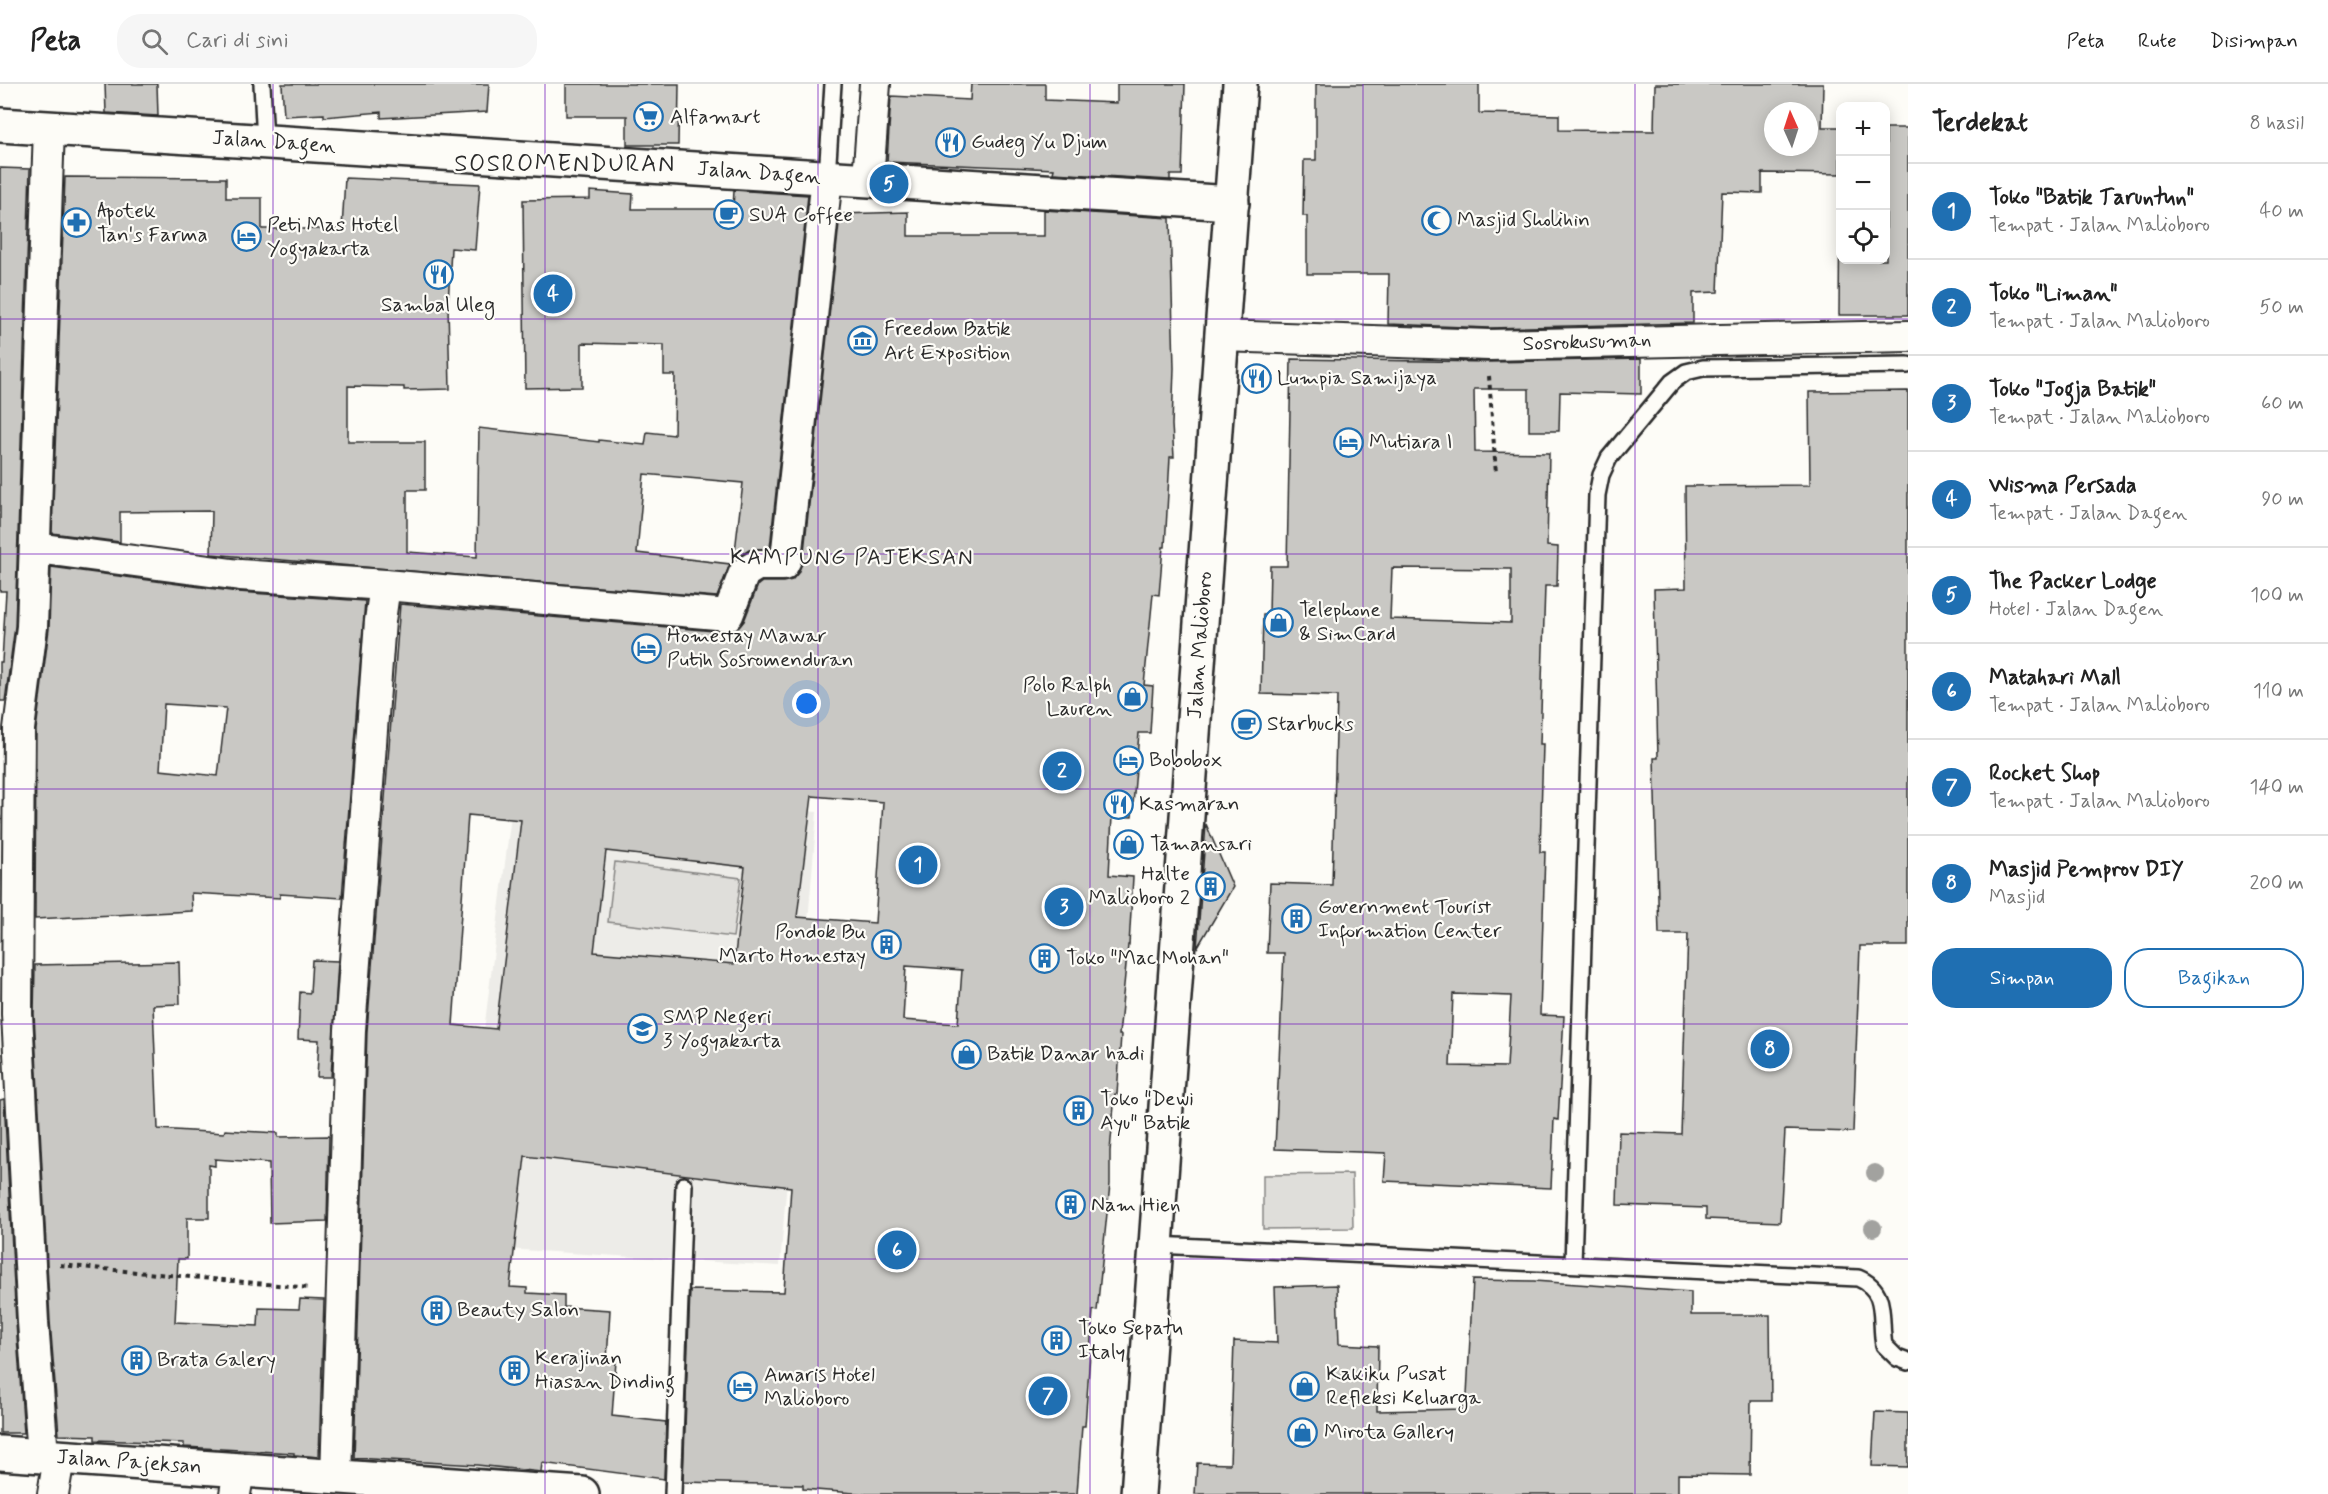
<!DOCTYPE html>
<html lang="id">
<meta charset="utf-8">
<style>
:root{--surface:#fff;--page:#f6f6f6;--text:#222;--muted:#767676;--line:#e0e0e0;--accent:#1f6fb2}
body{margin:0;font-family:Mynerve,sans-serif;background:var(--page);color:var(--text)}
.controls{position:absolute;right:18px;top:18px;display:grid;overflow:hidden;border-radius:12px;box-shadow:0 3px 15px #0003}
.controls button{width:54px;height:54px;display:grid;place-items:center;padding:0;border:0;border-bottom:2px solid var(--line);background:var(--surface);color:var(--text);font:30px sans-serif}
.compass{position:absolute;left:1764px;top:18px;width:54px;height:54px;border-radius:50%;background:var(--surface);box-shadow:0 3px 15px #0003;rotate:357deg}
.you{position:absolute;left:807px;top:620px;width:21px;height:21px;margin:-15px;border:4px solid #fff;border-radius:50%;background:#1a73e8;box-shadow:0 0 0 9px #1a73e833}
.badge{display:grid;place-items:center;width:39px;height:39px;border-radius:50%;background:var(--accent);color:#fff;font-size:20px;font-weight:700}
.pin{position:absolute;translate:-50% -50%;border:3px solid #fff;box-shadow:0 2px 6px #0006}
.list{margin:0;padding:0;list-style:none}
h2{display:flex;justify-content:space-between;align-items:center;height:78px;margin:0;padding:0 24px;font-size:26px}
h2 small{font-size:20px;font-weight:400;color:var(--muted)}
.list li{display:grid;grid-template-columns:39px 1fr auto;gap:18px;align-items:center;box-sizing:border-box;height:96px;padding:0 24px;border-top:2px solid var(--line)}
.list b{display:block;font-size:22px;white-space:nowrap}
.list p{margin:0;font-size:20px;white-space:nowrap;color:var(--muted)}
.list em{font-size:20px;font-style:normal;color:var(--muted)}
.actions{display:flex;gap:12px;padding:18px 24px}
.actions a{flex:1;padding:14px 0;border:2px solid var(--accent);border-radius:24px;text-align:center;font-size:21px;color:var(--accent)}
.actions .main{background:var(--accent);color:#fff}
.icon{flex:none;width:33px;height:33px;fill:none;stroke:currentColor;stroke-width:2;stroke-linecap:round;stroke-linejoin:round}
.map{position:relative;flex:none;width:1908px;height:1410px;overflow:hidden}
header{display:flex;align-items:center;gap:36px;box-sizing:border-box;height:84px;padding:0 30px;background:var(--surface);border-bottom:2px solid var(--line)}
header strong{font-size:28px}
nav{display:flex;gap:33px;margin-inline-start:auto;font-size:21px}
.search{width:420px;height:54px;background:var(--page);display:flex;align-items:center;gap:15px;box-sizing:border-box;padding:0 21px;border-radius:24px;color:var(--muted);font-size:22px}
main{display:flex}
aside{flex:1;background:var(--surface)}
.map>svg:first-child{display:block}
</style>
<header>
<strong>Peta</strong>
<div class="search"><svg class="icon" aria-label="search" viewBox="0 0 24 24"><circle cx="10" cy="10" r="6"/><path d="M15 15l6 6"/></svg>Cari di sini</div>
<nav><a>Peta</a><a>Rute</a><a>Disimpan</a></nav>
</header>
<main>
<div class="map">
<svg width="1908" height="1410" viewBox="0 0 1908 1410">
<rect width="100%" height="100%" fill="#fdfcf7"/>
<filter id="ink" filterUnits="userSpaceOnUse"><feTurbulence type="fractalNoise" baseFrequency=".0167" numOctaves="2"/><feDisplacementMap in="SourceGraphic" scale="12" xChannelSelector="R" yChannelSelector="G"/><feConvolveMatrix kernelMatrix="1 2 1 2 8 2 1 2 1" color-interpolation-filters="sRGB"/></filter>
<g filter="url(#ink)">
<polygon fill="#edece8" points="515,699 817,728 780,1182 457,1162"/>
<g fill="#dfdeda" stroke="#858482" stroke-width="1.5">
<polygon points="615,778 741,794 733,853 608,838"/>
<polygon points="1352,1090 1353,1144 1263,1145 1263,1091"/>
</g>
<g fill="#c9c8c4" stroke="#2b2b2b" stroke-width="1.5" fill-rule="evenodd">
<polygon points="105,0 157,0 158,32 106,29"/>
<polygon points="282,0 489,0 487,28 381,34 381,28 324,33 324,30 284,32"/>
<polygon points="566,0 679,0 678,61 627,61 627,32 566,32"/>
<polygon points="971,0 1045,0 1045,16 1117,19 1117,0 1185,0 1182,91 1170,91 1170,96 1053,89 1054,85 887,78 891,12 970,16"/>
<path d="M1316 0H1479V29L1559 31V46L1654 47 1655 0H1823L1822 43H1840V90L1762 89V109L1722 108 1718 208 1693 209V239L1489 244 1388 240 1389 190H1307V132H1303L1304 76H1316ZM1773 27H1809V63H1773Z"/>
<polygon points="1886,44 1908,44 1908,231 1839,231 1840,101 1840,176 1886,176"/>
<polygon points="0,84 30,85 15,542 5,617 0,617 0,578 2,578 6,507 0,507"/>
<polygon points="65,93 226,94 226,114 262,114 262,145 342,145 345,94 480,100 475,166 451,164 448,222 450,305 404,306 404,303 348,302 348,358 425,358 425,406 407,406 407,468 477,473 479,344 599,358 599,356 645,361 647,348 674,351 675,291 664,291 664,261 582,259 582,303 525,304 523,116 590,115 590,107 633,110 632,125 733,125 734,106 808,111 770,464 749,466 734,476 743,399 644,390 637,469 730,480 717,513 211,470 212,427 120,428 120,458 52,449"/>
<path d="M1044 126 1170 134 1174 284 1172 341 1174 373H1170L1165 463H1163L1159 511 1153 510 1144 601 1153 602 1150 649H1139L1132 733 1112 732 1109 791 1133 793 1129 861H1128L1119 951H1121L1117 1010H1115L1110 1067V1100L1097 1227 1093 1226 1085 1342H1082L1077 1410H867L803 1405V1401L683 1398 690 1206 784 1208 791 1103 525 1072 510 1203 527 1204V1209L564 1211V1223L610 1226 607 1276 616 1277 612 1332 666 1338 664 1395 542 1379 541 1388 477 1381 354 1374 367 947 400 520 726 548 736 546 744 537 758 501 762 498H783L792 496 798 489 803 477 840 130 908 128V152H1044ZM812 712 883 718 875 839 797 833ZM468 731 521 736 496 945 453 941ZM606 767 745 783 734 880 594 868ZM906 882 962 886 958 940 903 936Z"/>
<path d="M1291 275 1489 278 1641 275V310L1560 308 1559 347H1529V305H1474L1475 368 1549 369 1547 462 1558 463 1557 502H1545L1540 660H1543L1540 768H1545L1540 931 1564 932 1558 1036 1554 1035 1551 1104 1384 1097 1386 1069 1275 1065 1284 869H1267L1270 799 1332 801 1337 612 1261 610 1263 531H1269L1270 482H1287ZM1392 484 1511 485V539L1390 535ZM1453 910 1511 912 1507 983 1450 982Z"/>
<polygon points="1908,307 1908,862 1860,862 1853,1048 1785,1046 1780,1138 1706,1135 1706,1124 1617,1121 1619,1048 1681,1050 1688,850 1659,850 1654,674 1658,674 1654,505 1686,504 1685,402 1810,401 1809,308"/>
<path d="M51 483 238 508 365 517 342 814 280 810V814L191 809 192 827 35 835 36 646 49 545ZM164 620 226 624 218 692 160 686Z"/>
<polygon points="1206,740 1233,803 1197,864"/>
<polygon points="312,876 338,877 331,993 317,993 319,956 298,955 300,908 310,909"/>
<polygon points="179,878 180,920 153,921 158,1045 224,1049 225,1046 278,1049 278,1053 329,1052 327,1137 270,1139 269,1079 215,1075 215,1082 209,1081 209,1134 187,1134 187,1175 178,1175 175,1238 258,1242 259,1224 299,1225 300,1215 324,1216 319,1373 294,1371 294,1369 184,1363 184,1359 95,1356 95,1352 59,1351 50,1237 34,930 35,881"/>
<polygon points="4,1015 16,1239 24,1349 0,1349 0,1016"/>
<polygon points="1473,1196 1534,1197 1691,1208 1691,1231 1770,1231 1771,1317 1751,1317 1750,1391 1678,1390 1678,1410 1195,1410 1197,1379 1230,1380 1234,1257 1277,1259 1275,1203 1337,1201 1339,1260 1378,1262 1377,1327 1462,1325 1463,1311 1467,1311"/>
<polygon points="1875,1328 1908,1329 1908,1383 1872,1382"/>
</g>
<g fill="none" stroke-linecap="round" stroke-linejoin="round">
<defs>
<g id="lane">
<polyline points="262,0 265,58"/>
<polyline points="827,93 833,0"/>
<path d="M1156 1161 1858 1194C1889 1207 1879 1234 1884 1261L1897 1274 1908 1278"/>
<polyline points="1573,1180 1597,411 1601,391 1609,374 1672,298 1686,288 1703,284 1908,281"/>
<polyline points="673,1410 684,1101"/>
</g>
<g id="street">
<polyline points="868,96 875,0"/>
<polyline points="1222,252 1489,261 1908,252"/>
<polyline points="36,464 240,491 385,501 728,531 744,489 757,481 783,481 786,475 827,93"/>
<polyline points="43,1372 33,1238 17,930 19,645 32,543 49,44"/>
<polyline points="336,1393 350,946 380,537 385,501"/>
<polyline points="53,1410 59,1374"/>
<polyline points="235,1410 239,1386"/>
</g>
<g id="secondary">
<polyline points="0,41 1232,119"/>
<polyline points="0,1369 582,1410"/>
<polyline points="1138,1410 1240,0"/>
</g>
</defs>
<use href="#lane" stroke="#2b2b2b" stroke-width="20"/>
<use href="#street" stroke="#2b2b2b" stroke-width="34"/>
<use href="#secondary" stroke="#2b2b2b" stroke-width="38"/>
<g stroke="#2b2b2b" stroke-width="4" stroke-dasharray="4.5 4.5" stroke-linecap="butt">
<polyline points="1489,292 1496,390"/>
<polyline points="60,1181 310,1204"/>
</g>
<use href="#lane" stroke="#fdfcf7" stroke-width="15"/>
<use href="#street" stroke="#fdfcf7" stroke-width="30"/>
<use href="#secondary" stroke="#fdfcf7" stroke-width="33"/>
</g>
<g fill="#a2a29f">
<circle cx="1875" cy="1089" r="9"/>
<circle cx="1873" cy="1144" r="9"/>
</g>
</g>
<path fill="none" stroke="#7b2cbf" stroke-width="1.5" stroke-opacity="0.55" d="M273 0V1410M545 0V1410M818 0V1410M1090 0V1410M1363 0V1410M1635 0V1410M0 235H1908M0 470H1908M0 705H1908M0 940H1908M0 1175H1908"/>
<defs>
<symbol id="supermarket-ring" viewBox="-11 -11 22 22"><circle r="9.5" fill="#fdfcf7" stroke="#1f6fb2" stroke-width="1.5"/><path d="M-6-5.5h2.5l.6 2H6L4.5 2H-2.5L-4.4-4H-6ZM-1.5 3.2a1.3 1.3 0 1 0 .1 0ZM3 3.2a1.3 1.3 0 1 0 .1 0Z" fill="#1f6fb2"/></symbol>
<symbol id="restaurant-ring" viewBox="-11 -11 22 22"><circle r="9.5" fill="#fdfcf7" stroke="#1f6fb2" stroke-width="1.5"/><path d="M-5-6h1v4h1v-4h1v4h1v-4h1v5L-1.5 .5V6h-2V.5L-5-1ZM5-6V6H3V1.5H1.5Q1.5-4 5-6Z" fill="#1f6fb2"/></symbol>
<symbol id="cafe-ring" viewBox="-11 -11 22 22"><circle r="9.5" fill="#fdfcf7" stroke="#1f6fb2" stroke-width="1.5"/><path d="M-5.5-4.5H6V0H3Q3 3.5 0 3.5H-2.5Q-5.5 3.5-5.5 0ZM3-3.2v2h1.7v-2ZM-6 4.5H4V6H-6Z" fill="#1f6fb2"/></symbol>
<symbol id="mosque-ring" viewBox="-11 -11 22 22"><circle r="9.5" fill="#fdfcf7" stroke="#1f6fb2" stroke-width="1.5"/><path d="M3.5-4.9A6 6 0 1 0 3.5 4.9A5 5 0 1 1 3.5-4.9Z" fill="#1f6fb2"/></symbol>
<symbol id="pharmacy-ring" viewBox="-11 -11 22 22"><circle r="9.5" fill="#fdfcf7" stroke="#1f6fb2" stroke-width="1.5"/><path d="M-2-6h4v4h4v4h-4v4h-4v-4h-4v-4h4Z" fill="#1f6fb2"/></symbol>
<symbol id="hotel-ring" viewBox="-11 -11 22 22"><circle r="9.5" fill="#fdfcf7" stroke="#1f6fb2" stroke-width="1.5"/><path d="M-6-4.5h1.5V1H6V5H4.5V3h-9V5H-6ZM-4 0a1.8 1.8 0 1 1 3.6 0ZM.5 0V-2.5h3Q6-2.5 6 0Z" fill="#1f6fb2"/></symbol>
<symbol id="museum-ring" viewBox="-11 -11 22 22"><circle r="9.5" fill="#fdfcf7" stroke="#1f6fb2" stroke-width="1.5"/><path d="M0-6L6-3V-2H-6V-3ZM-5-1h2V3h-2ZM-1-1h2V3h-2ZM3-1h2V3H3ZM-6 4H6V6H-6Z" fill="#1f6fb2"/></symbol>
<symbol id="shop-ring" viewBox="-11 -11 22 22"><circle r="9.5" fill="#fdfcf7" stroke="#1f6fb2" stroke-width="1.5"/><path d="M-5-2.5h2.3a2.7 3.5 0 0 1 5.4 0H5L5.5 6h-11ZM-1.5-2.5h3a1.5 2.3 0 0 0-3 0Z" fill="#1f6fb2"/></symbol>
<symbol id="building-ring" viewBox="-11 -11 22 22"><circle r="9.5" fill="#fdfcf7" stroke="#1f6fb2" stroke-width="1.5"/><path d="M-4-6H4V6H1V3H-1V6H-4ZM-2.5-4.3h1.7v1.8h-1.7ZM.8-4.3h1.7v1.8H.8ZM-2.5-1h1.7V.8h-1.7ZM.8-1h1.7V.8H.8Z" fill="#1f6fb2"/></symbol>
<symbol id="school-ring" viewBox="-11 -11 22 22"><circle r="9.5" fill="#fdfcf7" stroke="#1f6fb2" stroke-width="1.5"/><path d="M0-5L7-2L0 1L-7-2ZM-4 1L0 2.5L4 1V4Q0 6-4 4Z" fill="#1f6fb2"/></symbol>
</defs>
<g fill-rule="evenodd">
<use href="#supermarket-ring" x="632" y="16" width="33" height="33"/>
<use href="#restaurant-ring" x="934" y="42" width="33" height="33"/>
<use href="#cafe-ring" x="712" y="114" width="33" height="33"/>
<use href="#mosque-ring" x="1420" y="120" width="33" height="33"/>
<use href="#pharmacy-ring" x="60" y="122" width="33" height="33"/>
<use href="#hotel-ring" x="230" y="136" width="33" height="33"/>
<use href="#restaurant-ring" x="422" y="174" width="33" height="33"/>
<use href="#museum-ring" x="846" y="240" width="33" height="33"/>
<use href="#restaurant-ring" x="1240" y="278" width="33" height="33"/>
<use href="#hotel-ring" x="1332" y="342" width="33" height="33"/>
<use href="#shop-ring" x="1262" y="522" width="33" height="33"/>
<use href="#hotel-ring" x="630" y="548" width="33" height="33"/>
<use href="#shop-ring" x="1116" y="596" width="33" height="33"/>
<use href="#cafe-ring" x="1230" y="624" width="33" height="33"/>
<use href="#hotel-ring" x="1112" y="660" width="33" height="33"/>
<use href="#restaurant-ring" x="1102" y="704" width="33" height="33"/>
<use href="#shop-ring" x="1112" y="744" width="33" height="33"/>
<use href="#building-ring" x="1194" y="786" width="33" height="33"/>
<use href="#building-ring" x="1280" y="818" width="33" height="33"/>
<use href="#building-ring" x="870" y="844" width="33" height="33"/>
<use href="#building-ring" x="1028" y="858" width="33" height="33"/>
<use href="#school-ring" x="626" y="928" width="33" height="33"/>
<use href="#shop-ring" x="950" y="954" width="33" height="33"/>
<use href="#building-ring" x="1062" y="1010" width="33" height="33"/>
<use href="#building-ring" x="1054" y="1104" width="33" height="33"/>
<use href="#building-ring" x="420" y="1210" width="33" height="33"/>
<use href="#building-ring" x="1040" y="1240" width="33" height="33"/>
<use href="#building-ring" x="120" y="1260" width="33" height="33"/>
<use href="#building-ring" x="498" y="1270" width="33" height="33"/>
<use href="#shop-ring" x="1288" y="1286" width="33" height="33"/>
<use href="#hotel-ring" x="726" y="1286" width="33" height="33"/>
<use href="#shop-ring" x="1286" y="1332" width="33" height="33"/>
</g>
<g text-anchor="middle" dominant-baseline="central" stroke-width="4.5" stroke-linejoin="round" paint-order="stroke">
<g font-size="21" fill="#2b2b2b" stroke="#fdfcf7" text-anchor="start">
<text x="670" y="33">Alfamart</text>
<text x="971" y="58">Gudeg Yu Djum</text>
<text x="97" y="127">Apotek<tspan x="97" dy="24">Tan's Farma</tspan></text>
<text x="749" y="131">SUA Coffee</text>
<text x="1457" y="136">Masjid Sholihin</text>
<text x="267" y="141">Peti Mas Hotel<tspan x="267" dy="24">Yogyakarta</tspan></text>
<text x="438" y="221" text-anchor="middle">Sambal Uleg</text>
<text x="884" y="245">Freedom Batik<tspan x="884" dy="24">Art Exposition</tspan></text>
<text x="1277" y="294">Lumpia Samijaya</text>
<text x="1369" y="358">Mutiara I</text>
<text x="1299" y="526">Telephone<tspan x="1299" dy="24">&amp; SimCard</tspan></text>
<text x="667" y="552">Homestay Mawar<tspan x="667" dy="24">Putih Sosromenduran</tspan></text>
<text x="1112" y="601" text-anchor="end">Polo Ralph<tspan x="1112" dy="24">Lauren</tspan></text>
<text x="1267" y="640">Starbucks</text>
<text x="1149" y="676">Bobobox</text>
<text x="1139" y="720">Kasmaran</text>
<text x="1150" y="760">Tamansari</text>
<text x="1190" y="790" text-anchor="end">Halte<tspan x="1190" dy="24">Malioboro 2</tspan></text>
<text x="1318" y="823">Government Tourist<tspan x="1318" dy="24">Information Center</tspan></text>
<text x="866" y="848" text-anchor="end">Pondok Bu<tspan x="866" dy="24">Marto Homestay</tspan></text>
<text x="1066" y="874">Toko "Mac Mohan"</text>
<text x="663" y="933">SMP Negeri<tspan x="663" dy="24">3 Yogyakarta</tspan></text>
<text x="987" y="970">Batik Danar hadi</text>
<text x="1100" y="1015">Toko "Dewi<tspan x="1100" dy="24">Ayu" Batik</tspan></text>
<text x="1091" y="1121">Nam Hien</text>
<text x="457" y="1226">Beauty Salon</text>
<text x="1078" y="1244">Toko Sepatu<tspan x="1078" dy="24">Italy</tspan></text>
<text x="535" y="1274">Kerajinan<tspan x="535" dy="24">Hiasan Dinding</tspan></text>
<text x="157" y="1276">Brata Galery</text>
<text x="1326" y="1290">Kakiku Pusat<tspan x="1326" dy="24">Refleksi Keluarga</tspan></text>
<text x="764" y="1291">Amaris Hotel<tspan x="764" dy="24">Malioboro</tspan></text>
<text x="1324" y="1348">Mirota Gallery</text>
</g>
<g font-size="21" fill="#2b2b2b" stroke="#fdfcf7">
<text transform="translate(274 58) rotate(4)">Jalan Dagen</text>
<text transform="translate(759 89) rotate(4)">Jalan Dagen</text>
<text transform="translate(1587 258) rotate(-2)">Sosrokusuman</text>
<text transform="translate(1200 561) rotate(-86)">Jalan Malioboro</text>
<text transform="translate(129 1378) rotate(4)">Jalan Pajeksan</text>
</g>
<g font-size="22" letter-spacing="1.5" fill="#2b2b2b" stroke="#fdfcf7">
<text x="852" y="474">KAMPUNG PAJEKSAN</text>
</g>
<g font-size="24" letter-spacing="1.5" fill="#2b2b2b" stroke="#fdfcf7">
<text x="565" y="80">SOSROMENDURAN</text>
</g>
</g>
</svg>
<div class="controls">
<button>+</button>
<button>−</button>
<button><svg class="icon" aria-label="locate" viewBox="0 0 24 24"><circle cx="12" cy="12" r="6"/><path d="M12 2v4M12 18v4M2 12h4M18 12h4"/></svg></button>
</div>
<svg class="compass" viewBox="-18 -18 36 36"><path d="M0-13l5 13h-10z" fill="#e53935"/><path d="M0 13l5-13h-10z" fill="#767676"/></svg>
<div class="you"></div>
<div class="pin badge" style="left:918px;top:781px">1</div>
<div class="pin badge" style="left:1062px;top:687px">2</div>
<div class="pin badge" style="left:1064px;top:823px">3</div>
<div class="pin badge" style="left:553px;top:210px">4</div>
<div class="pin badge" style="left:889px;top:100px">5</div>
<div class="pin badge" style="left:897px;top:1166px">6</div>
<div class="pin badge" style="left:1048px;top:1312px">7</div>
<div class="pin badge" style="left:1770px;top:965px">8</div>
</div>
<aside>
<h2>Terdekat<small>8 hasil</small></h2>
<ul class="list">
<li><span class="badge">1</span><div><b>Toko &quot;Batik Taruntun&quot;</b><p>Tempat · Jalan Malioboro</p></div><em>40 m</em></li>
<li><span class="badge">2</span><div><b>Toko &quot;Liman&quot;</b><p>Tempat · Jalan Malioboro</p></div><em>50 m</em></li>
<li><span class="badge">3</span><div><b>Toko &quot;Jogja Batik&quot;</b><p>Tempat · Jalan Malioboro</p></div><em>60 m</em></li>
<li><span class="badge">4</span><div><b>Wisma Persada</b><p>Tempat · Jalan Dagen</p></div><em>90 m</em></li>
<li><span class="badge">5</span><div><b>The Packer Lodge</b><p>Hotel · Jalan Dagen</p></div><em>100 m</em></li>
<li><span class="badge">6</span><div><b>Matahari Mall</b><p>Tempat · Jalan Malioboro</p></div><em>110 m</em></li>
<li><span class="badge">7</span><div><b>Rocket Shop</b><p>Tempat · Jalan Malioboro</p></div><em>140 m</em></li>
<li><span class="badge">8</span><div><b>Masjid Pemprov DIY</b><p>Masjid</p></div><em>200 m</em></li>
</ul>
<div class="actions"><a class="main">Simpan</a><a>Bagikan</a></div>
</aside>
</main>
